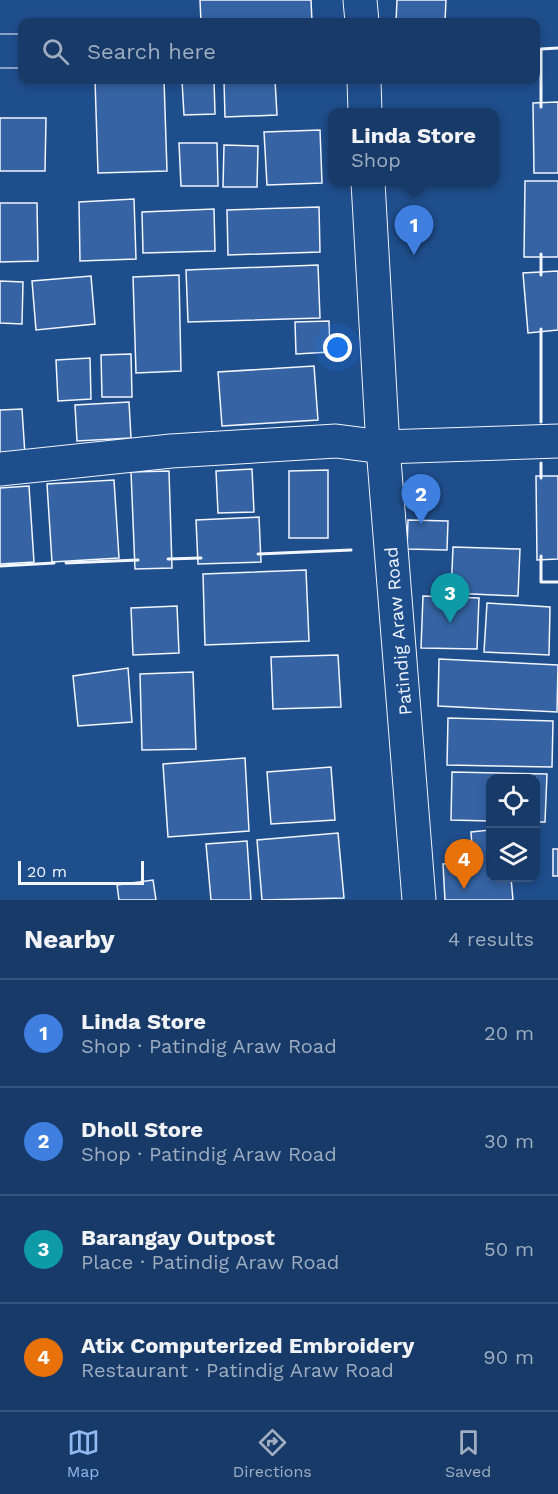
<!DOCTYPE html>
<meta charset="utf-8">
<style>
:root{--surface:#173a69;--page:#244571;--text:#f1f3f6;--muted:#9eadc0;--line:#36547d;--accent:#90b9f0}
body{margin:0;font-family:"Work Sans",sans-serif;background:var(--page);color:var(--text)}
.controls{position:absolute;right:18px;bottom:18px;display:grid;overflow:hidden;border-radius:12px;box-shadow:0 3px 9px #0003}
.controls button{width:54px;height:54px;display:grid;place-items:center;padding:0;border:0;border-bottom:2px solid var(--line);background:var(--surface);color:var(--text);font:30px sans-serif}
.scale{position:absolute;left:18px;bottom:15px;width:126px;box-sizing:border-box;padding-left:6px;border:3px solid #f2f6ff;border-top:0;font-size:16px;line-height:21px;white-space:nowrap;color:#f2f6ff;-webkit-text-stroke:4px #1f4e8c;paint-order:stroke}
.you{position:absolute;left:338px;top:348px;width:21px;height:21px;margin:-15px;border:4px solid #fff;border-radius:50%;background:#1a73e8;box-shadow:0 0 0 9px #1a73e833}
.badge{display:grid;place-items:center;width:39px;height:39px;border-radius:50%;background:var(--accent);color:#fff;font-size:20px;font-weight:700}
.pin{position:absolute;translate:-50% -50px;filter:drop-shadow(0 2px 3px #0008)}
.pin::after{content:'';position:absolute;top:32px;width:21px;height:18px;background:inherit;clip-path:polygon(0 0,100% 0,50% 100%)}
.popup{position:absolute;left:328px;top:108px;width:171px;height:78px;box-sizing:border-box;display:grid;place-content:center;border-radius:12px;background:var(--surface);filter:drop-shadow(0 2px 4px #0005);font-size:20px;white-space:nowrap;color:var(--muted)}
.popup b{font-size:22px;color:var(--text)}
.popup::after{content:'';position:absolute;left:50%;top:100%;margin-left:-12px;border:12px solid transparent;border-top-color:var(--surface)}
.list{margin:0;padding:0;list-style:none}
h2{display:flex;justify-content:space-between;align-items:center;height:78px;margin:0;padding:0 24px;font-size:26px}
h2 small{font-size:20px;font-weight:400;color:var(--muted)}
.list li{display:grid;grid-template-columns:39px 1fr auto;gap:18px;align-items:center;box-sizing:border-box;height:108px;padding:0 24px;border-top:2px solid var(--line)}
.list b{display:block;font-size:22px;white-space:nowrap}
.list p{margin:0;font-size:20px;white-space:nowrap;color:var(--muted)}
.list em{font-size:20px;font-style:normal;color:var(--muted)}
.icon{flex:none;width:33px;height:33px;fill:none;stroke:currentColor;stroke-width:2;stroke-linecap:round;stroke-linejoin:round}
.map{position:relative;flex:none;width:558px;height:900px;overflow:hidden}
.search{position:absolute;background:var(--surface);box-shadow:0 3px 9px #0003;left:18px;right:18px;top:18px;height:66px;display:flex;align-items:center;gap:15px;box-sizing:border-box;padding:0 21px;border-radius:12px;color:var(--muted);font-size:22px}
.sheet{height:510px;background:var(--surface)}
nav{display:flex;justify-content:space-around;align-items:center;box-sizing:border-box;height:84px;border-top:2px solid var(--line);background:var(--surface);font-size:16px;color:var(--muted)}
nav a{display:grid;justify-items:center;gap:3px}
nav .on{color:var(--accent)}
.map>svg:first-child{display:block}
</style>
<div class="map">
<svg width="558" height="900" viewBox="0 0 558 900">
<rect width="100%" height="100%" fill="#1f4e8c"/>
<g fill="#3563a3" stroke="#f2f6ff" stroke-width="1.5">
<polygon points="200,0 311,0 312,22 201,22"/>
<polygon points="397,0 446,0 445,22 396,22"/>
<polygon points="95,80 164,80 167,171 98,173"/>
<polygon points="214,80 215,114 184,115 182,81"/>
<polygon points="224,80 275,80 277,115 225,117"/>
<polygon points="558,102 558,173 534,173 533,103"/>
<polygon points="0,118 46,118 45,171 0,171"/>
<polygon points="320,130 322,183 267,185 264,132"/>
<polygon points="179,143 217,143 218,186 181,186"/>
<polygon points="224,145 258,146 257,187 223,187"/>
<polygon points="525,181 558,181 558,257 524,257"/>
<polygon points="134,199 136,259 80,261 79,202"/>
<polygon points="0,203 37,203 38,261 0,262"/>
<polygon points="319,207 320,252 228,255 227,210"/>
<polygon points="214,209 215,251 143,253 142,212"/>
<polygon points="318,265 320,318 188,322 186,270"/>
<polygon points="558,271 558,330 528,333 523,273"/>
<polygon points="179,275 181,371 136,373 133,277"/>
<polygon points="91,276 95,324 36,330 32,281"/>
<polygon points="0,281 23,282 22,324 0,323"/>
<polygon points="329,321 330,352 296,354 295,322"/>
<polygon points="131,354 132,397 102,397 101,355"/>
<polygon points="90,358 91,399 58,401 56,360"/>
<polygon points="314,366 318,420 222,426 218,372"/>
<polygon points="129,402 131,438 77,441 75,405"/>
<polygon points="22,409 25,455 0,456 0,410"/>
<polygon points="252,469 254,512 218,513 216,471"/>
<polygon points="328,470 328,538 289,538 289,471"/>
<polygon points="169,471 172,568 135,569 131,472"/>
<polygon points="536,476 558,476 558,559 537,560"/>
<polygon points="114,480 119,558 52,562 47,484"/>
<polygon points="29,486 34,562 0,564 0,488"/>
<polygon points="259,517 261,562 198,564 196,520"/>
<polygon points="408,520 448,521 447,550 407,549"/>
<polygon points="453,547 520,549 518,596 451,593"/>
<polygon points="306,570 309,641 205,645 203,574"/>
<polygon points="423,596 479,598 477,649 421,648"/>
<polygon points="487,603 550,607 549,655 484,652"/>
<polygon points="177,606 179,653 133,655 131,608"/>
<polygon points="338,655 341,707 273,709 271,657"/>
<polygon points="439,659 558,665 557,712 438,706"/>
<polygon points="128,668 132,722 78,726 73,676"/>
<polygon points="193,672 196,749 142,750 140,674"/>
<polygon points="448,718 553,721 552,767 447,765"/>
<polygon points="245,758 249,831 168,837 163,764"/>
<polygon points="331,767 335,820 271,824 267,772"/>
<polygon points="452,772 547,774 545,822 536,822 536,778 490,778 490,821 451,820"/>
<polygon points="490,830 490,878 511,878 513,900 445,900 443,864 473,862 471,832"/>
<polygon points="338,833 344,898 262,900 257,840"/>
<polygon points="247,841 251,900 211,900 206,844"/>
<rect x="553" y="849" width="5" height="27"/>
<polygon points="153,880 156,900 119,900 117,885"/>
</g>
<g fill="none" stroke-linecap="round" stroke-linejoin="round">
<defs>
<g id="minor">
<polyline points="0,51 22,51"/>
<polyline points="0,469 171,451 336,441 383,447 558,441"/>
</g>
<g id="secondary">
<polyline points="360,0 362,22"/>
<polyline points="364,80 365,112"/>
<polyline points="368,182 383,447 419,900"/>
</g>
</defs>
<use href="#minor" stroke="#f2f6ff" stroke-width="35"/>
<use href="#secondary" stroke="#f2f6ff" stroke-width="35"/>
<use href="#minor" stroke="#1f4e8c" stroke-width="33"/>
<use href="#secondary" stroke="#1f4e8c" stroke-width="33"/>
<g stroke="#f2f6ff" stroke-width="3">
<polyline points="541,107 541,49 558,48"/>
<polyline points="541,254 541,275"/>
<polyline points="541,329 541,422"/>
<polyline points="541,463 541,478"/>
<polyline points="258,554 351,550"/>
<polyline points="541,556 541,582 558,582"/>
<polyline points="168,559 201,558"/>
<polyline points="66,563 138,560"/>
<polyline points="0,566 54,563"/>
</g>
</g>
<g text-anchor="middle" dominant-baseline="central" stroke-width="4.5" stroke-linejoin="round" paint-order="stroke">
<g font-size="18" fill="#f2f6ff" stroke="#1f4e8c">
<text transform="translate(398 631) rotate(-95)">Patindig Araw Road</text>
</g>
</g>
</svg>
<div class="controls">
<button><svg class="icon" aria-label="locate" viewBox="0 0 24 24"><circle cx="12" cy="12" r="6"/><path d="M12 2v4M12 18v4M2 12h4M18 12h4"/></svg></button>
<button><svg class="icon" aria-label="layers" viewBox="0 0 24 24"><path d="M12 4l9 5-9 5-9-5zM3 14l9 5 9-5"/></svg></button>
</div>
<div class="scale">20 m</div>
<div class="you"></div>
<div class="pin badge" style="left:414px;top:255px;background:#3f7fe0">1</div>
<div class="popup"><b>Linda Store</b>Shop</div>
<div class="pin badge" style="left:421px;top:524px;background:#3f7fe0">2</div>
<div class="pin badge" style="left:450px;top:623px;background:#0f9aa8">3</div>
<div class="pin badge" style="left:464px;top:889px;background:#e8710a">4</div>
<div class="search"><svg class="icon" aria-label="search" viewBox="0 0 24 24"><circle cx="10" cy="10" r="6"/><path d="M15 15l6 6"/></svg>Search here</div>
</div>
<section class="sheet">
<h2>Nearby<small>4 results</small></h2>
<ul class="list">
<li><span class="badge" style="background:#3f7fe0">1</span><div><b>Linda Store</b><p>Shop · Patindig Araw Road</p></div><em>20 m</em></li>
<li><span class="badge" style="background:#3f7fe0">2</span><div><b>Dholl Store</b><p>Shop · Patindig Araw Road</p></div><em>30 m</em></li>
<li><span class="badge" style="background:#0f9aa8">3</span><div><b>Barangay Outpost</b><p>Place · Patindig Araw Road</p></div><em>50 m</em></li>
<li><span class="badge" style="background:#e8710a">4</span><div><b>Atix Computerized Embroidery</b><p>Restaurant · Patindig Araw Road</p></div><em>90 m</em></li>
</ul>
</section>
<nav>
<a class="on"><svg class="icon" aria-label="map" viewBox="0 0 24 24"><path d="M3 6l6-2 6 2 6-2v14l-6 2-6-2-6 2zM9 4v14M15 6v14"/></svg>Map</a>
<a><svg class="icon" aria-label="directions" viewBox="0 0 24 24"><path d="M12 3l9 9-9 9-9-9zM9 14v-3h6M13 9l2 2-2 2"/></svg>Directions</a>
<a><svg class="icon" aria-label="saved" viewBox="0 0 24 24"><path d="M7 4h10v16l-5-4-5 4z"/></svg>Saved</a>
</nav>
